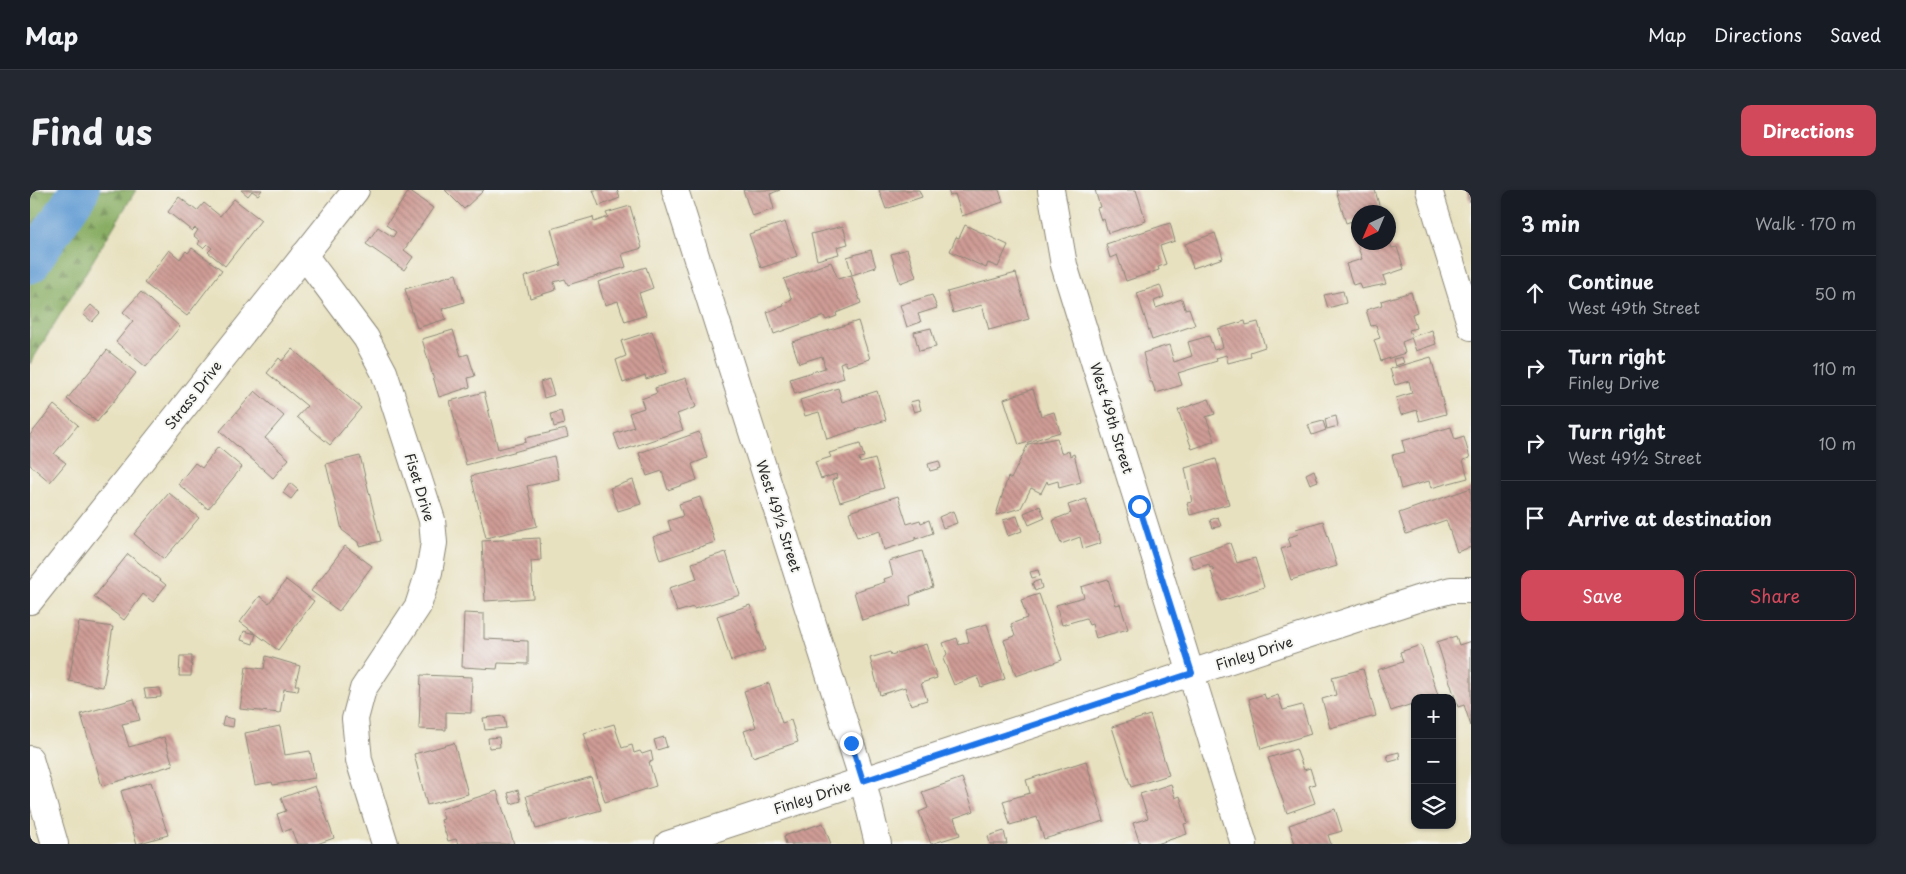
<!DOCTYPE html>
<meta charset="utf-8">
<style>
:root{--surface:#171b24;--page:#242831;--text:#f1f3f6;--muted:#9ea1a6;--line:#363941;--accent:#d1495b}
body{margin:0;font-family:"Playpen Sans",sans-serif;background:var(--page);color:var(--text)}
.controls{position:absolute;right:15px;bottom:15px;display:grid;overflow:hidden;border-radius:10px;box-shadow:0 1px 4px #0004}
.controls button{width:45px;height:45px;display:grid;place-items:center;padding:0;border:0;border-bottom:1px solid var(--line);background:var(--surface);color:var(--text);font:25px sans-serif}
.compass{position:absolute;left:1321px;top:15px;width:45px;height:45px;border-radius:50%;background:var(--surface);box-shadow:0 1px 4px #0004;rotate:224deg}
.stop{position:absolute;width:15px;height:15px;margin:-11px;border:4px solid #1a73e8;border-radius:50%;background:#fff}
.stop.end{background:#1a73e8;border-color:#fff;box-shadow:0 1px 5px #0008}
.list{margin:0;padding:0;list-style:none}
h2{display:flex;justify-content:space-between;align-items:center;height:65px;margin:0;padding:0 20px;font-size:21px}
h2 small{font-size:16px;font-weight:400;color:var(--muted)}
.list li{display:grid;grid-template-columns:32px 1fr auto;gap:15px;align-items:center;box-sizing:border-box;height:75px;padding:0 20px;border-top:1px solid var(--line)}
.list b{display:block;font-size:19px;white-space:nowrap}
.list p{margin:0;font-size:16px;white-space:nowrap;color:var(--muted)}
.list em{font-size:16px;font-style:normal;color:var(--muted)}
.actions{display:flex;gap:10px;padding:15px 20px}
.actions a{flex:1;padding:11px 0;border:1px solid var(--accent);border-radius:10px;text-align:center;font-size:18px;color:var(--accent)}
.actions .main{background:var(--accent);color:#fff}
.icon{flex:none;width:28px;height:28px;fill:none;stroke:currentColor;stroke-width:2;stroke-linecap:round;stroke-linejoin:round}
.map{position:relative;flex:none;width:1441px;height:654px;overflow:hidden;border-radius:10px}
header{display:flex;align-items:center;gap:30px;box-sizing:border-box;height:70px;padding:0 25px;background:var(--surface);border-bottom:1px solid var(--line)}
header strong{font-size:24px}
nav{display:flex;gap:28px;margin-inline-start:auto;font-size:18px}
.intro{display:flex;align-items:center;justify-content:space-between;box-sizing:border-box;height:120px;padding:0 30px}
h1{margin:0;font-size:35px}
.button{padding:12px 22px;border-radius:10px;background:var(--accent);color:#fff;font-size:18px;font-weight:700}
main{display:flex;gap:30px;padding:0 30px}
aside{flex:1;background:var(--surface);border-radius:10px;box-shadow:0 1px 4px #0004}
.map>svg:first-child{display:block}
</style>
<header>
<strong>Map</strong>
<nav><a>Map</a><a>Directions</a><a>Saved</a></nav>
</header>
<div class="intro"><h1>Find us</h1><a class="button">Directions</a></div>
<main>
<div class="map">
<svg width="1441" height="654" viewBox="0 0 1441 654">
<defs>
<pattern id="forest-firs" width="22" height="20" patternUnits="userSpaceOnUse" patternTransform="scale(1.25)"><rect width="22" height="20" fill="#86ac61"/><path d="M5 1l3.5 6h-7zM16 11l3.5 6h-7z" fill="#6e8c50"/></pattern>
<pattern id="building-back-hatch" width="6" height="6" patternUnits="userSpaceOnUse" patternTransform="scale(1.25)"><rect width="6" height="6" fill="#cf9c95"/><path d="M-1 5l2 2M0 0l6 6M5-1l2 2" fill="none" stroke="#a87f7a"/></pattern>
</defs>
<rect width="100%" height="100%" fill="#f6f6f2"/>
<filter id="ink" filterUnits="userSpaceOnUse"><feTurbulence type="fractalNoise" baseFrequency=".02" numOctaves="2"/><feDisplacementMap in="SourceGraphic" scale="10" xChannelSelector="R" yChannelSelector="G"/><feConvolveMatrix kernelMatrix="1 2 1 2 8 2 1 2 1" color-interpolation-filters="sRGB"/></filter>
<filter id="wash" filterUnits="userSpaceOnUse"><feTurbulence type="fractalNoise" baseFrequency=".0096" numOctaves="4" result="noise"/><feDisplacementMap in="SourceGraphic" scale="20" xChannelSelector="R" yChannelSelector="G"/><feGaussianBlur stdDeviation="1.12" result="paint"/><feColorMatrix in="noise" values="0 0 0 0 0 0 0 0 0 0 0 0 0 0 0 0 0 1.4 0 .05"/><feComposite in="paint" operator="in"/></filter>
<g filter="url(#wash)">
<rect width="100%" height="100%" fill="#e8e1c0"/>
<polygon fill="url(#forest-firs)" stroke="#586c46" points="0,0 106,0 0,174"/>
<g fill="none" stroke-linecap="round" stroke-linejoin="round">
<polyline stroke="#659ed4" stroke-width="39" points="0,74 50,0"/>
</g>
<g id="blocks">
<g fill="url(#building-back-hatch)">
<polygon points="211,0 232,0 228,5 222,1 218,6"/>
<polygon points="415,0 454,0 434,19"/>
<polygon points="563,0 587,0 590,8 569,16"/>
<polygon points="713,0 750,0 740,4 744,19 722,26"/>
<polygon points="849,0 889,0 892,7 856,19"/>
<polygon points="918,0 969,0 973,12 932,26 925,4 920,6"/>
<polygon points="1065,0 1106,0 1116,31 1078,43 1074,29 1071,30 1067,18 1070,17"/>
<polygon points="1306,0 1345,0 1351,22 1328,22 1328,29 1316,33"/>
<polygon points="1436,0 1441,0 1441,15"/>
<polygon points="379,1 403,18 374,60 383,67 374,80 336,54 348,37 363,47 366,42 356,35"/>
<polygon points="149,7 167,21 174,13 190,26 204,9 231,30 195,76 178,62 182,58 177,54 173,58 168,54 170,51 164,46 168,40 165,38 162,41 138,22"/>
<polygon points="600,16 612,58 592,64 596,77 538,95 535,89 524,92 526,100 500,108 494,87 531,75 521,39 563,27 564,32 578,27 576,23"/>
<polygon points="755,32 767,66 731,78 719,44"/>
<polygon points="1140,33 1145,51 1130,56 1136,74 1128,77 1129,80 1096,91 1087,65 1080,68 1076,54"/>
<polygon points="935,35 978,55 968,77 958,73 956,78 920,61 926,47 929,48"/>
<polygon points="813,36 818,54 807,57 809,64 787,70 781,44"/>
<polygon points="1185,43 1193,68 1163,78 1155,54"/>
<polygon points="1328,45 1328,52 1358,52 1359,49 1362,58 1367,57 1374,79 1353,86 1356,94 1331,99 1329,93 1323,95 1316,74 1332,69 1324,46"/>
<polygon points="162,58 192,80 157,126 114,93 139,60 150,69 156,61 158,63"/>
<polygon points="877,59 886,87 870,93 861,64"/>
<polygon points="841,60 846,77 822,85 817,67"/>
<polygon points="801,72 808,89 821,85 831,113 806,123 807,126 796,130 794,126 744,144 737,122 754,116 753,113 762,110 754,89"/>
<polygon points="616,77 623,98 609,103 616,125 595,132 588,111 575,115 568,92"/>
<polygon points="986,83 999,129 959,140 952,115 923,123 917,102"/>
<polygon points="426,84 434,112 412,119 416,129 387,138 375,99"/>
<polygon points="1130,95 1134,107 1124,111 1126,118 1152,109 1155,119 1159,118 1165,135 1122,150 1107,103"/>
<polygon points="1313,101 1316,113 1298,118 1294,105"/>
<polygon points="111,102 150,137 116,177 86,152 103,131 93,122"/>
<polygon points="1381,102 1387,122 1382,124 1386,138 1379,140 1382,148 1372,152 1375,163 1351,171 1344,150 1350,148 1346,135 1341,136 1336,120 1352,115 1351,111"/>
<polygon points="902,105 907,118 888,124 891,132 877,137 870,115"/>
<polygon points="61,115 70,123 62,132 53,124"/>
<polygon points="828,131 840,169 817,176 815,171 810,173 814,188 765,204 760,189 795,178 792,166 769,173 762,152"/>
<polygon points="1215,131 1216,135 1228,132 1235,157 1220,162 1221,167 1198,173 1196,165 1186,168 1187,171 1148,183 1152,195 1126,203 1122,192 1120,192 1113,163 1139,155 1144,172 1162,166 1158,152 1179,146 1184,160 1193,157 1188,139"/>
<polygon points="901,138 906,157 889,161 884,142"/>
<polygon points="423,140 431,166 438,164 445,186 438,188 440,197 409,207 392,149"/>
<polygon points="1402,140 1406,154 1386,161 1381,147"/>
<polygon points="622,141 636,183 616,189 615,185 593,193 586,170 596,166 591,151"/>
<polygon points="262,159 331,218 300,255 267,227 277,216 237,183 249,168 252,171"/>
<polygon points="77,160 106,183 67,232 37,209"/>
<polygon points="1372,167 1374,173 1365,176 1363,169"/>
<polygon points="1401,167 1416,224 1390,231 1387,220 1371,225 1366,208 1382,203 1379,191 1365,195 1360,179"/>
<polygon points="656,188 666,217 647,224 653,240 590,261 584,244 604,237 599,223 614,218 611,209 627,203 625,198"/>
<polygon points="519,189 524,205 514,208 510,192"/>
<polygon points="808,198 812,212 847,201 856,230 797,249 789,222 775,226 770,210"/>
<polygon points="1003,199 1011,226 1024,222 1030,242 989,255 974,209"/>
<polygon points="225,201 254,226 235,248 259,269 243,288 190,241"/>
<polygon points="454,202 468,259 496,252 495,248 536,239 538,247 436,275 420,211"/>
<polygon points="1179,209 1185,224 1176,227 1185,251 1162,259 1148,220"/>
<polygon points="888,210 891,220 884,222 880,212"/>
<polygon points="24,215 48,235 24,264 36,273 20,292 0,275 0,245"/>
<polygon points="531,221 534,234 524,237 521,224"/>
<polygon points="1306,226 1308,236 1297,239 1295,229"/>
<polygon points="1293,231 1296,240 1282,245 1278,235"/>
<polygon points="1421,237 1425,250 1434,247 1440,268 1433,270 1438,288 1401,298 1399,291 1371,299 1362,265 1375,262 1372,251"/>
<polygon points="669,242 677,268 662,274 667,290 638,300 632,281 617,286 609,263"/>
<polygon points="1027,248 1031,263 1039,261 1040,266 1044,264 1051,292 1029,298 1028,291 1018,294 1017,291 1011,303 1001,298 991,318 966,325 978,287 981,289 998,254"/>
<polygon points="830,254 834,267 829,268 830,273 845,269 854,298 810,312 802,290 807,288 806,284 791,289 785,272 801,267 799,263"/>
<polygon points="188,257 212,277 178,319 148,294 165,273 172,278"/>
<polygon points="330,266 351,351 329,356 328,352 312,340 296,274"/>
<polygon points="524,266 529,289 497,296 507,336 456,348 441,286"/>
<polygon points="1186,269 1199,314 1160,325 1157,313 1162,312 1155,278"/>
<polygon points="909,271 911,278 900,281 898,274"/>
<polygon points="1284,280 1288,291 1280,294 1276,284"/>
<polygon points="603,290 611,314 588,321 580,298"/>
<polygon points="260,293 268,300 261,309 253,303"/>
<polygon points="1441,298 1441,357 1427,362 1416,330 1376,344 1369,323"/>
<polygon points="139,303 169,328 134,369 104,344"/>
<polygon points="868,306 877,334 890,330 891,333 899,330 903,343 886,349 885,346 885,350 854,360 850,341 827,348 819,322"/>
<polygon points="670,307 685,352 630,370 623,347 641,341 638,331 653,326 649,314"/>
<polygon points="1056,309 1071,353 1053,359 1050,347 1031,354 1023,330 1041,323 1038,315"/>
<polygon points="1010,316 1015,328 999,335 994,323"/>
<polygon points="923,321 927,333 913,338 909,327"/>
<polygon points="987,326 992,341 978,346 973,330"/>
<polygon points="1188,327 1191,336 1183,338 1180,330"/>
<polygon points="1293,331 1307,376 1261,390 1251,359 1261,356 1258,348 1268,344 1266,339"/>
<polygon points="510,348 511,370 501,371 503,408 455,411 452,351"/>
<polygon points="1200,353 1207,373 1225,368 1234,397 1191,411 1181,381 1184,380 1182,377 1180,378 1179,374 1164,379 1159,366"/>
<polygon points="315,356 342,376 309,421 281,401"/>
<polygon points="892,361 903,397 880,406 881,415 832,430 824,402 855,392 854,389 863,386 859,371"/>
<polygon points="696,362 710,405 664,419 663,417 647,422 639,398 667,389 662,373"/>
<polygon points="98,364 136,395 123,412 113,404 94,430 64,407"/>
<polygon points="1008,380 1010,386 1002,388 1000,382"/>
<polygon points="1078,389 1086,415 1090,414 1098,439 1066,448 1062,434 1059,435 1056,428 1032,435 1026,415 1054,407 1051,397"/>
<polygon points="256,390 284,411 248,460 210,432 230,406 239,413"/>
<polygon points="1010,390 1012,398 1005,401 1002,393"/>
<polygon points="1009,404 1032,470 986,486 974,450 985,446 981,434 997,428 991,410"/>
<polygon points="720,415 735,460 701,471 687,426"/>
<polygon points="434,423 454,424 454,449 498,451 498,474 468,473 467,479 432,477"/>
<polygon points="49,432 83,437 73,497 39,491"/>
<polygon points="957,434 975,489 951,497 947,486 924,495 913,469 917,464 913,453 927,448 929,455 939,452 936,440"/>
<polygon points="214,441 226,444 223,454 211,450"/>
<polygon points="1426,446 1429,455 1441,451 1441,536 1434,515 1428,517 1407,452"/>
<polygon points="896,454 907,488 891,493 897,510 881,515 875,497 850,505 840,468 860,462 861,465"/>
<polygon points="1391,455 1408,505 1385,508 1385,513 1361,521 1347,480 1373,472 1370,462"/>
<polygon points="150,466 162,466 161,486 149,486"/>
<polygon points="236,466 270,476 265,495 269,495 268,501 254,499 250,523 210,519 216,477 234,479"/>
<polygon points="1333,479 1346,526 1300,538 1292,509 1306,505 1302,487"/>
<polygon points="391,485 442,487 441,523 416,522 416,540 389,539"/>
<polygon points="739,493 752,533 761,530 768,552 723,567 714,541 726,537 714,501"/>
<polygon points="130,498 131,507 116,508 114,499"/>
<polygon points="1234,504 1236,509 1248,505 1253,520 1272,515 1281,544 1231,559 1219,509"/>
<polygon points="104,509 110,530 92,534 99,557 134,547 143,575 72,596 51,524"/>
<polygon points="1120,525 1139,585 1101,597 1082,537"/>
<polygon points="474,526 476,538 455,540 453,528"/>
<polygon points="194,527 204,529 203,537 192,535"/>
<polygon points="584,534 592,558 602,555 604,563 610,561 612,564 621,561 623,571 619,572 626,596 575,612 554,543"/>
<polygon points="250,536 255,565 280,561 285,588 243,595 242,592 225,595 215,543"/>
<polygon points="469,547 470,557 459,558 458,548"/>
<polygon points="634,547 637,557 627,560 624,550"/>
<polygon points="424,553 438,604 397,615 384,564"/>
<polygon points="1266,559 1274,580 1280,578 1285,594 1279,596 1285,613 1257,623 1238,568"/>
<polygon points="1369,562 1370,569 1359,572 1357,565"/>
<polygon points="1056,571 1074,631 1014,649 1007,627 980,635 973,611 1000,603 996,590"/>
<polygon points="561,587 571,620 506,639 496,606"/>
<polygon points="932,588 944,621 924,628 930,645 901,654 889,622 898,618 892,602"/>
<polygon points="121,592 138,645 107,654 91,601"/>
<polygon points="1141,594 1145,608 1150,606 1158,633 1154,634 1157,644 1127,654 1110,654 1103,633 1118,628 1110,604"/>
<polygon points="285,596 304,648 287,654 267,654 261,639 253,642 247,624 256,621 251,608"/>
<polygon points="488,600 491,611 481,614 478,603"/>
<polygon points="467,601 484,654 428,654 426,649 418,651 411,630 414,629 411,619"/>
<polygon points="1305,619 1312,641 1298,645 1301,654 1265,654 1259,635"/>
<polygon points="793,633 801,654 756,654 754,646"/>
<polygon points="974,641 977,654 960,654 958,646"/>
</g>
</g>
</g>
<g filter="url(#ink)">
<use href="#blocks" fill-opacity="0" stroke="#8a8676" stroke-width="1"/>
<g fill="none" stroke-linecap="round" stroke-linejoin="round">
<defs>
<g id="minor">
<polyline points="645,0 833,591 848,654"/>
<polyline points="1021,0 1034,75 1214,654"/>
<polyline points="1399,0 1441,137"/>
<polyline points="274,65 336,148 354,182 402,330 404,353 399,382 388,416 333,499 325,529 329,570 355,654"/>
<polyline points="0,411 326,0"/>
<polyline points="0,569 25,654"/>
<polyline points="638,654 1387,409 1421,400 1441,400"/>
</g>
</defs>
<use href="#minor" stroke="#8a8676" stroke-width="28"/>
<use href="#minor" stroke="#fff" stroke-width="26"/>
</g>
</g>
<g fill="none" stroke-linecap="round" stroke-linejoin="round" filter="url(#ink)">
<polyline stroke="#1a73e8" stroke-width="6" points="821,553 833,591 1162,483 1109,316"/>
</g>
<g text-anchor="middle" dominant-baseline="central" stroke-width="4" stroke-linejoin="round" paint-order="stroke">
<g font-size="14" fill="#2b2b2b" stroke="#f6f6f2">
<text transform="translate(163 205) rotate(-52)">Strass Drive</text>
<text transform="translate(1082 228) rotate(73)">West 49th Street</text>
<text transform="translate(390 297) rotate(73)">Fiset Drive</text>
<text transform="translate(749 326) rotate(72)">West 49½ Street</text>
<text transform="translate(1224 463) rotate(-18)">Finley Drive</text>
<text transform="translate(782 607) rotate(-18)">Finley Drive</text>
</g>
</g>
</svg>
<div class="controls">
<button>+</button>
<button>−</button>
<button><svg class="icon" aria-label="layers" viewBox="0 0 24 24"><path d="M12 4l9 5-9 5-9-5zM3 14l9 5 9-5"/></svg></button>
</div>
<svg class="compass" viewBox="-18 -18 36 36"><path d="M0-13l5 13h-10z" fill="#e53935"/><path d="M0 13l5-13h-10z" fill="#9ea1a6"/></svg>
<div class="stop" style="left:1109px;top:316px"></div>
<div class="stop end" style="left:821px;top:553px"></div>
</div>
<aside>
<h2>3 min<small>Walk · 170 m</small></h2>
<ul class="list">
<li><svg class="icon" aria-label="ahead" viewBox="0 0 24 24"><path d="M12 20V5M6 11l6-6 6 6"/></svg><div><b>Continue</b><p>West 49th Street</p></div><em>50 m</em></li>
<li><svg class="icon" aria-label="right" viewBox="0 0 24 24"><path d="M7 20v-9h11M14 6l5 5-5 5"/></svg><div><b>Turn right</b><p>Finley Drive</p></div><em>110 m</em></li>
<li><svg class="icon" aria-label="right" viewBox="0 0 24 24"><path d="M7 20v-9h11M14 6l5 5-5 5"/></svg><div><b>Turn right</b><p>West 49½ Street</p></div><em>10 m</em></li>
<li><svg class="icon" aria-label="arrive" viewBox="0 0 24 24"><path d="M6 21V4h12l-3 4 3 4H6"/></svg><div><b>Arrive at destination</b></div></li>
</ul>
<div class="actions"><a class="main">Save</a><a>Share</a></div>
</aside>
</main>
